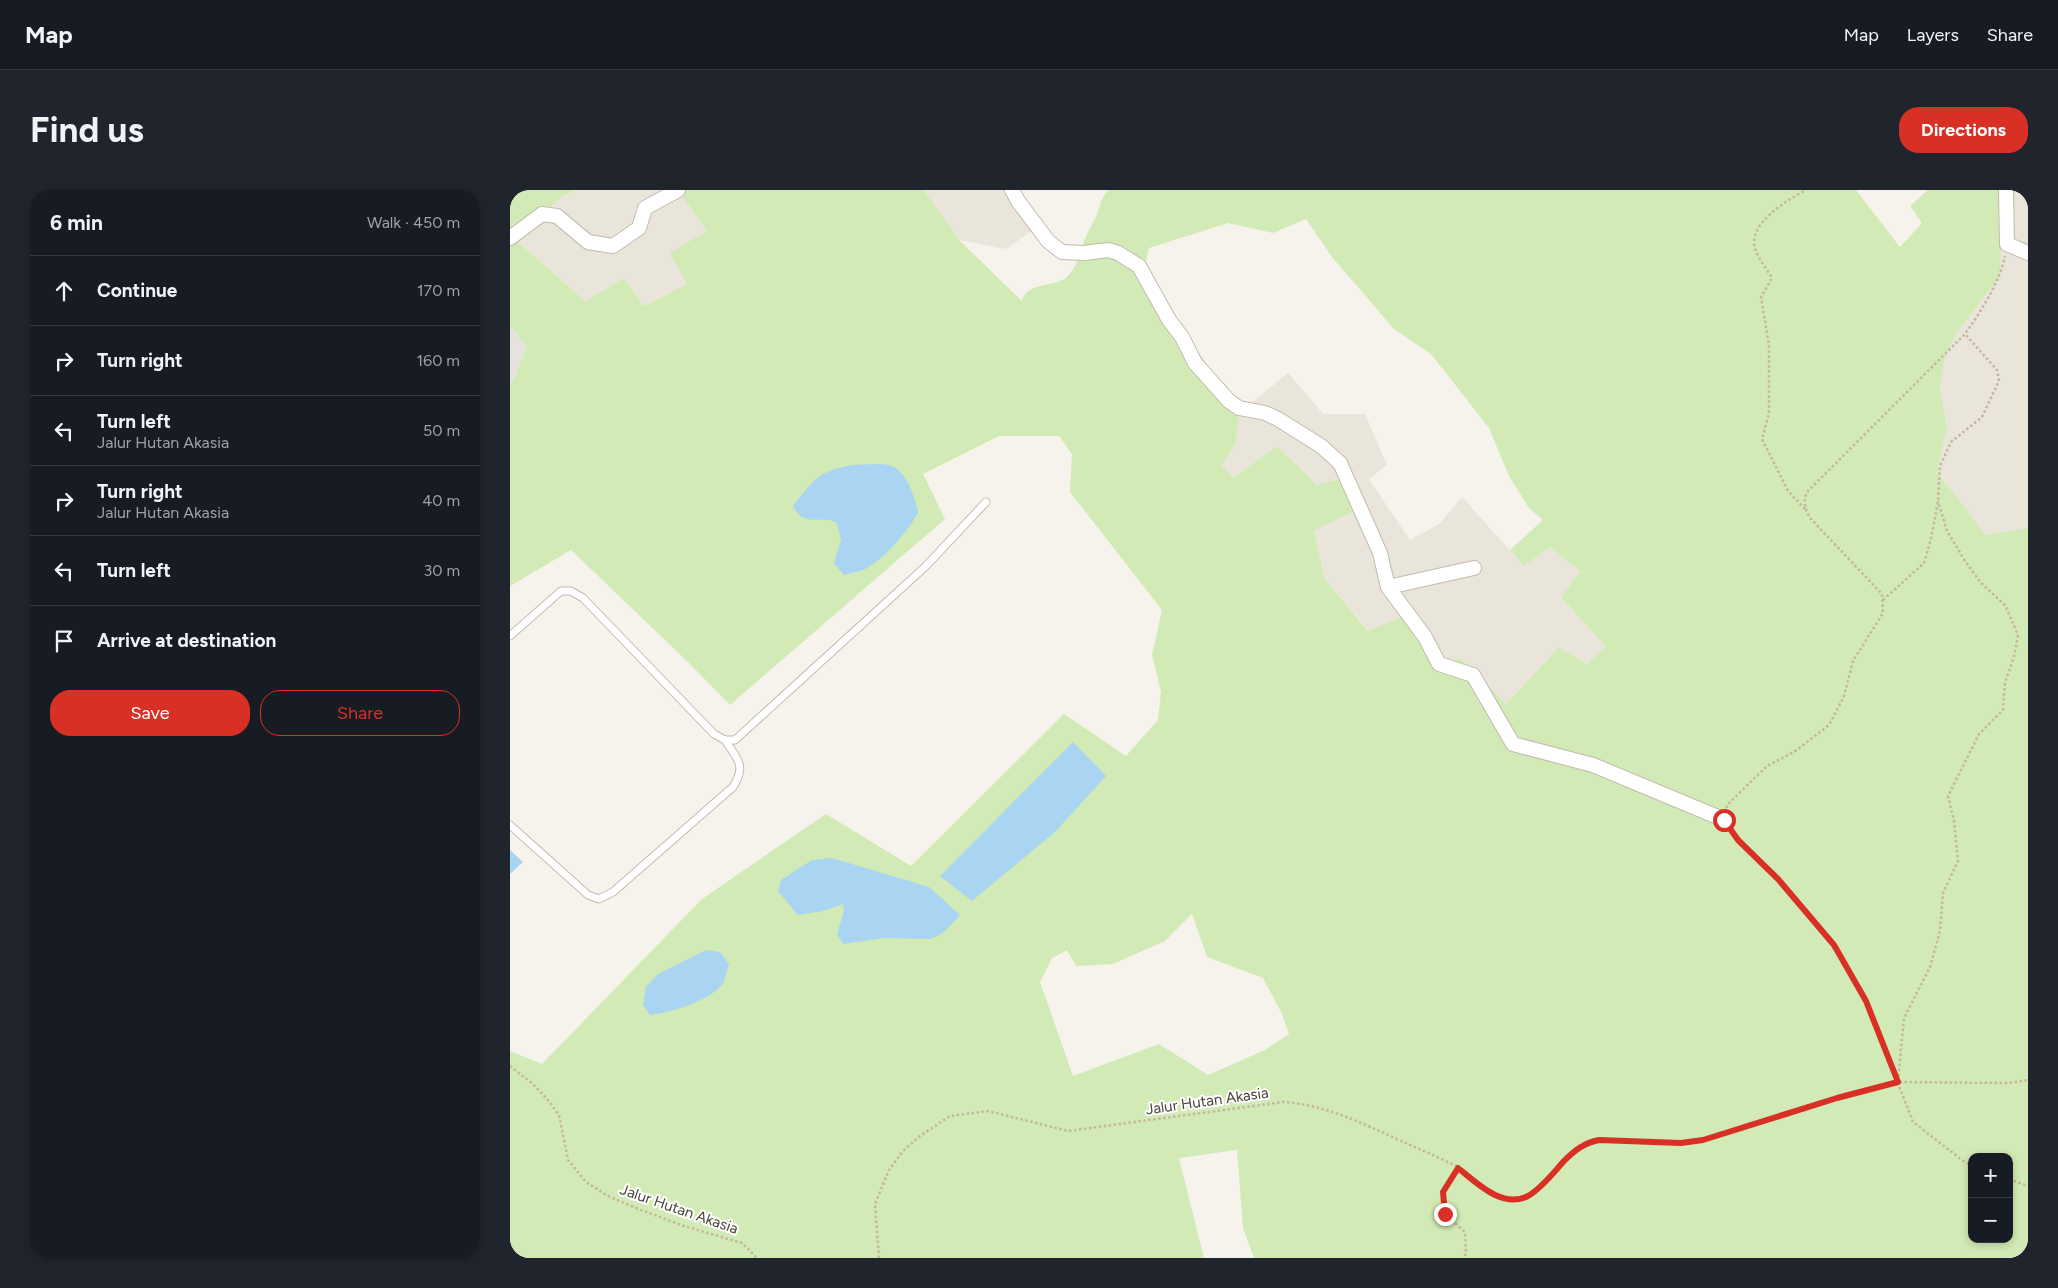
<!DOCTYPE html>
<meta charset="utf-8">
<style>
:root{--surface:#171b24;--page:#20242c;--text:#f1f3f6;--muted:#9ea1a6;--line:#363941;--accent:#d93025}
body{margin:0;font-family:Figtree,sans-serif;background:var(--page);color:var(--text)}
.controls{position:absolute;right:15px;bottom:15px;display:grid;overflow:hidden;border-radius:10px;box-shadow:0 2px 8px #0003}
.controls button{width:45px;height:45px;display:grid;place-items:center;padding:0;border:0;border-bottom:1px solid var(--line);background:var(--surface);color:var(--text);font:25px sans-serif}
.stop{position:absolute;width:15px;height:15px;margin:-11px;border:4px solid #d93025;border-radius:50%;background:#fff}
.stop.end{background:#d93025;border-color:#fff;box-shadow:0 1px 5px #0008}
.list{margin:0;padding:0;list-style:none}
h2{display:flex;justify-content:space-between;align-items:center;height:65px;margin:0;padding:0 20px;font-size:21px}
h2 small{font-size:16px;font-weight:400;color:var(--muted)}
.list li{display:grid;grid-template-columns:32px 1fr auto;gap:15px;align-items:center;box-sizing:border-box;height:70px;padding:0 20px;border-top:1px solid var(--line)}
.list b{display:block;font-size:19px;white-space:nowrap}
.list p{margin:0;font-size:16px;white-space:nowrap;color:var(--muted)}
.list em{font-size:16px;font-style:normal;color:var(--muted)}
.actions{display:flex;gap:10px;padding:15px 20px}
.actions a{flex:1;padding:11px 0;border:1px solid var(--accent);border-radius:20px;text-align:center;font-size:18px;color:var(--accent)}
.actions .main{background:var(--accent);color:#fff}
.icon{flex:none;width:28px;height:28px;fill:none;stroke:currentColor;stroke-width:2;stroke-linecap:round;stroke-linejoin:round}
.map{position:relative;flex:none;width:1518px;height:1068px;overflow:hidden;border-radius:20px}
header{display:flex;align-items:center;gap:30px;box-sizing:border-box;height:70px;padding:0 25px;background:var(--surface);border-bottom:1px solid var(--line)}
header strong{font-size:24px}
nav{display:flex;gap:28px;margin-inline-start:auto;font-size:18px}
.intro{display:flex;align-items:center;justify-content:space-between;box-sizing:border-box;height:120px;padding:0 30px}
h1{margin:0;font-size:35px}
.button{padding:12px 22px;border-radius:20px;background:var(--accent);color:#fff;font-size:18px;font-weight:700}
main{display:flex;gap:30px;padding:0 30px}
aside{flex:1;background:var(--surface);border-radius:20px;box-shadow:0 2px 8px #0003}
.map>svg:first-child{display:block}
</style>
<header>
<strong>Map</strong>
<nav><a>Map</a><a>Layers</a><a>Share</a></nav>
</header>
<div class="intro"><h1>Find us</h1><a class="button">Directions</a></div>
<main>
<aside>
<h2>6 min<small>Walk · 450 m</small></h2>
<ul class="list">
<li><svg class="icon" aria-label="ahead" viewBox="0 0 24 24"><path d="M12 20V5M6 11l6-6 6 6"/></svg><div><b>Continue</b></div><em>170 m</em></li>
<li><svg class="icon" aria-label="right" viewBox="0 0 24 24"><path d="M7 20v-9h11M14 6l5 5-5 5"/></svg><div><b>Turn right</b></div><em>160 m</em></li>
<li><svg class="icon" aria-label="left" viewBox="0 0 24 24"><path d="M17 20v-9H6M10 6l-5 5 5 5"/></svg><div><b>Turn left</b><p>Jalur Hutan Akasia</p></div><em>50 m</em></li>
<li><svg class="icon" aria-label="right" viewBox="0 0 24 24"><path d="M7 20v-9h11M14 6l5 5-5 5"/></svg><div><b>Turn right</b><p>Jalur Hutan Akasia</p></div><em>40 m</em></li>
<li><svg class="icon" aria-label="left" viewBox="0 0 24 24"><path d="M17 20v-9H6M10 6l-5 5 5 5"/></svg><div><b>Turn left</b></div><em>30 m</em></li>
<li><svg class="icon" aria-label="arrive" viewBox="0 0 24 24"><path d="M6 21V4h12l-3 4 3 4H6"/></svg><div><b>Arrive at destination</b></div></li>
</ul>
<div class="actions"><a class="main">Save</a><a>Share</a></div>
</aside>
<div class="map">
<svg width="1518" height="1068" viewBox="0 0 1518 1068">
<rect width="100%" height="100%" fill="#f6f3ec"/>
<g fill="#eae5da">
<polygon points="66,0 168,0 198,41 177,94 134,116 114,88 75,111 7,51 52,6"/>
<polygon points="414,0 511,0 530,35 496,59 449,50"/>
<polygon points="1489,0 1518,0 1518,338 1475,345 1451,312 1427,283 1437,237 1430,198 1434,170 1447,142 1490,86 1492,38"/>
<polygon points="778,183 813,224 855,224 877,275 859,289 900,350 929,334 952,307 1014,376 1040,357 1070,381 1051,409 1097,456 1077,474 1049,457 996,514 951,468 927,476 859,441 815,389 804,341 807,295 767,256 723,288 712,275 726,253 729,223"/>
</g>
<polygon fill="#e6e2dd" points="1,135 17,156 0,198 0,136"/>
<path fill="#d2eab5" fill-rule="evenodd" d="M0 0H66L52 6 7 51 75 111 114 88 134 116 177 94 160 63 197 41 168 0H414L449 50 512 111C517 91 544 98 557 87 566 78 570 64 574 52 577 42 583 34 587 24 591 13 590 11 598 0H1346L1390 57 1412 33 1400 16 1418 0H1489L1492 38 1490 86 1447 142 1434 170 1430 198 1437 237 1427 283 1451 312 1475 345 1518 338V1068H744L733 1038 727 960 669 968 694 1068H0V861L32 874 192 709 316 624 401 676 554 524 616 566 648 530 651 502 642 465 652 420 560 302 562 264 549 246H489L413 284 435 329 220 515 180 474 61 360 0 396V198L17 156 0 135ZM796 29 822 67 884 139 921 164 979 238 999 286 1019 318 1033 330 1000 360 1014 376 1040 357 1070 381 1051 408 1096 456 1077 474 1049 457 996 514 951 468 927 476 894 426 858 441 815 389 804 341 842 322 831 289 807 295 767 256 723 288 712 275 726 253 729 223 634 80 639 58 718 33 763 43ZM682 724 697 767 753 788 772 824 779 844 755 860 698 885 649 854 563 886 530 792 542 768 557 760 566 776 603 774 655 751ZM1462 967H1499V1049H1462Z"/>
<g fill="#a9d4f2">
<path d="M342 275C353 275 367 273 378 275 396 278 405 307 408 323 397 342 374 370 353 380 347 382 340 383 334 385L324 373 331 350 327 333C311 323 295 340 283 316 303 290 309 281 342 275Z"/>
<polygon points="563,552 596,586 545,642 462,711 430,686"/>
<polygon points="0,660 13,672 0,684"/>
<polygon points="322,668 419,697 450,725 433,743 420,749 374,748 333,754 327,744 334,721 333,714 313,721 288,725 268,701 271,690 302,670"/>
<path d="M196 760 210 762 219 774C217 780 216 788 213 793 203 810 159 823 140 825L133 815 136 797 148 784Z"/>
</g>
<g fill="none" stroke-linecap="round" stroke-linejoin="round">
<defs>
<g id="service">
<polyline points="0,446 51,401 61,401 73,408 204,544 215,550 225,550 416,376 476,312"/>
<path d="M0 635 78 705 89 709 103 702 223 597C237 575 227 569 215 550"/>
</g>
<g id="minor">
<polyline points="502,0 508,11 538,51 552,62 574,63 598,60 608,63 629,76 659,130 672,147 685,173 719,211 729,218 755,223 768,229 811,256 830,273 870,363 878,397 915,447 929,474 963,485 1003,554 1083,575 1215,630"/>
<polyline points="1496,0 1497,54 1518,63"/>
<polyline points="0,48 32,24 47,26 78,52 103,56 129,38 135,18 168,0"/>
<polyline points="878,397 964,378"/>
</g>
</defs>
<use href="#service" stroke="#c2bbae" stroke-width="9"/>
<use href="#minor" stroke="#c2bbae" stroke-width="16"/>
<g stroke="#c4b79f" stroke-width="2.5" stroke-dasharray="2.5 2.5" stroke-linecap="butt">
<path d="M1295 319 1278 301 1252 249 1259 223V155L1251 107 1262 88C1257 79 1249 70 1246 61 1235 35 1277 10 1296 0"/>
<polyline points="1373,410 1414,373 1421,349 1428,311 1430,276 1441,252 1472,227 1489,191 1487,180 1455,144"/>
<path d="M1216 618 1220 612 1257 576 1284 562 1319 535 1334 506 1343 471 1373 423 1372 404 1300 328C1295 319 1293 311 1297 302L1455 144C1471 121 1489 94 1495 66"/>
<polyline points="1222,641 1228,650 1268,689 1324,755 1356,811 1403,932 1456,973 1462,975"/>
<polyline points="0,876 23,894 38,910 49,925 58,970 76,992 98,1006 126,1018 174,1036 232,1053 247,1068"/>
<polyline points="1388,891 1394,828 1420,777 1430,741 1433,703 1448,671 1444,631 1438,606 1469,544 1493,520 1495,492 1504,467 1508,445 1495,415 1471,393 1455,371 1437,341 1428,311"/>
<polyline points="948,977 933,1002 935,1024 955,1042 956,1063 954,1068"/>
<polyline points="1499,989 1518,996"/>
<path d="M369 1068 365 1014 379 980 393 961 410 946 440 926 478 921 558 941 773 912C816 915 852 933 891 951 909 959 928 967 946 976 964 986 978 1010 1001 1009 1040 1007 1051 956 1089 950L1171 953 1193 950 1327 908 1388 892 1499 893 1518 890"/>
</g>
<use href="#service" stroke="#fff" stroke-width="7"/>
<use href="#minor" stroke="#fff" stroke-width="14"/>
</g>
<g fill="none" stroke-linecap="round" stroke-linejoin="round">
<path stroke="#d93025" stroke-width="6" d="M935 1024 933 1002 948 978C967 993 992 1019 1018 1006 1032 998 1044 982 1054 971 1065 960 1074 953 1089 950L1171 953 1193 950 1327 908 1388 892 1356 811 1324 755 1268 689 1228 650 1214 630"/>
</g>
<g text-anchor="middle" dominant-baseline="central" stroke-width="4" stroke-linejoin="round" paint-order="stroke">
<g font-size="15" fill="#4b4439" stroke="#fff">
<text transform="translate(697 911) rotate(-8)">Jalur Hutan Akasia</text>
<text transform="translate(169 1019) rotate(19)">Jalur Hutan Akasia</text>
</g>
</g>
</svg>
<div class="controls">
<button>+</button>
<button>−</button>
</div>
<div class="stop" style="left:1214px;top:630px"></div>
<div class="stop end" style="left:935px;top:1024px"></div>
</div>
</main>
